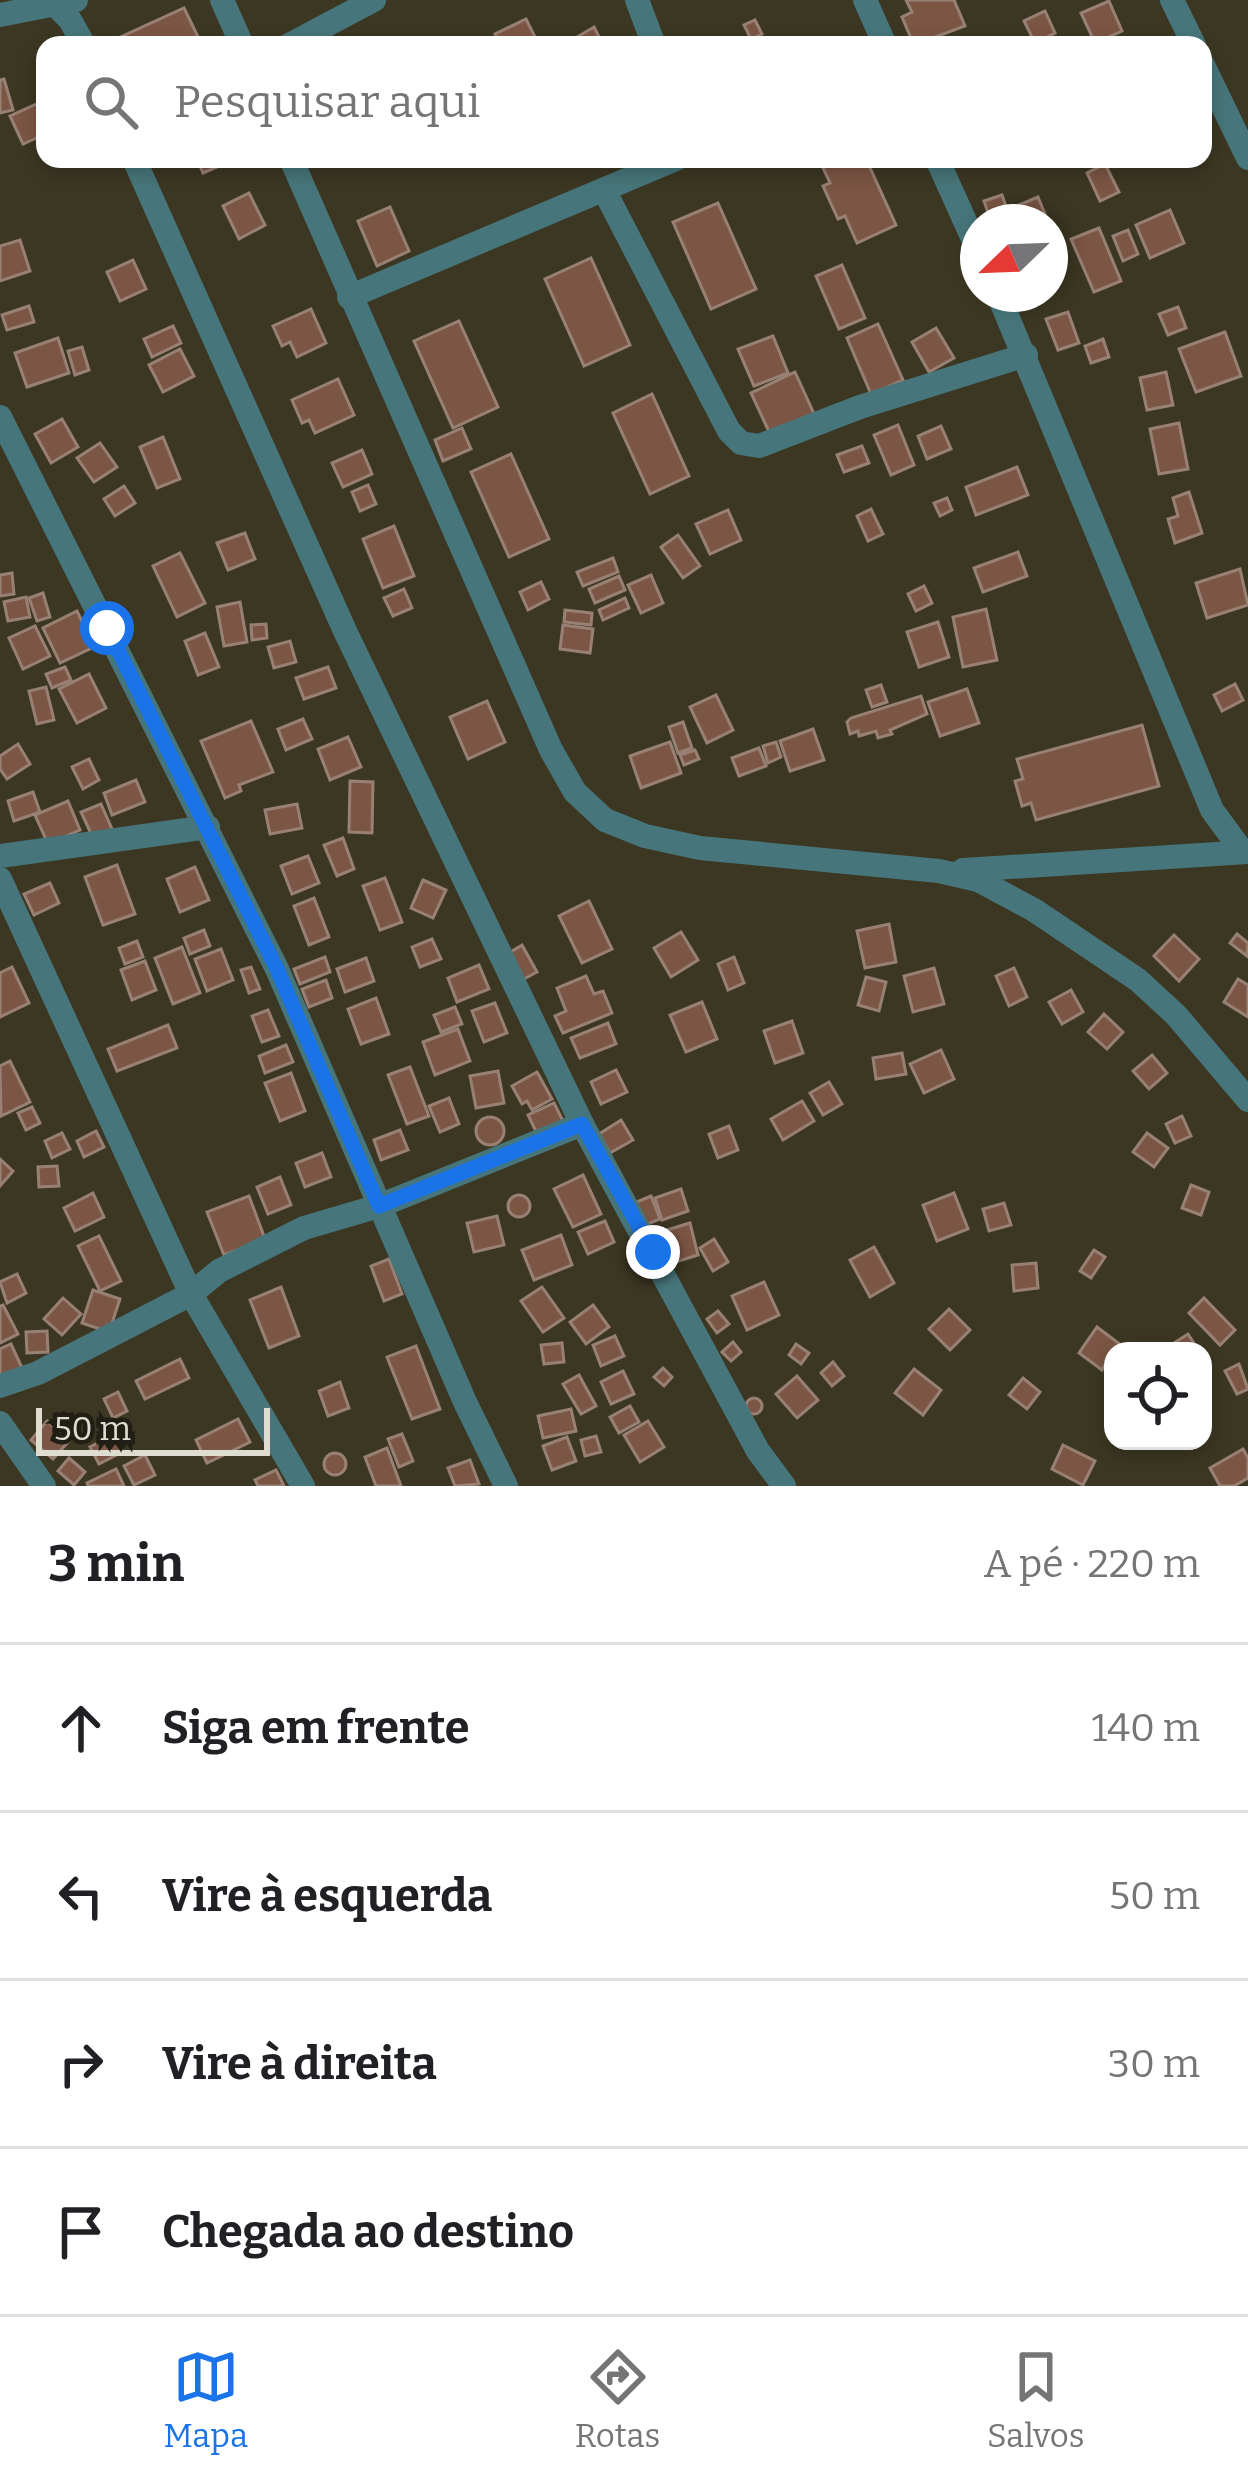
<!DOCTYPE html>
<html lang="pt">
<meta charset="utf-8">
<style>
:root{--surface:#fff;--page:#f2f2f2;--text:#202124;--muted:#757577;--line:#e0e0e0;--accent:#1a73e8}
body{margin:0;font-family:Bitter,serif;background:var(--page);color:var(--text)}
.controls{position:absolute;right:36px;bottom:36px;display:grid;overflow:hidden;border-radius:24px;box-shadow:0 6px 18px #0003}
.controls button{width:108px;height:108px;display:grid;place-items:center;padding:0;border:0;border-bottom:3px solid var(--line);background:var(--surface);color:var(--text);font:60px sans-serif}
.compass{position:absolute;left:960px;top:204px;width:108px;height:108px;border-radius:50%;background:var(--surface);box-shadow:0 6px 18px #0003;rotate:247deg}
.scale{position:absolute;left:36px;bottom:30px;width:234px;box-sizing:border-box;padding-left:12px;border:6px solid #dfdcd0;border-top:0;font-size:33px;line-height:42px;white-space:nowrap;color:#dfdcd0;-webkit-text-stroke:9px #201e15;paint-order:stroke}
.stop{position:absolute;width:36px;height:36px;margin:-27px;border:9px solid #1a73e8;border-radius:50%;background:#fff}
.stop.end{background:#1a73e8;border-color:#fff;box-shadow:0 3px 12px #0008}
.list{margin:0;padding:0;list-style:none}
h2{display:flex;justify-content:space-between;align-items:center;height:156px;margin:0;padding:0 48px;font-size:51px}
h2 small{font-size:39px;font-weight:400;color:var(--muted)}
.list li{display:grid;grid-template-columns:78px 1fr auto;gap:36px;align-items:center;box-sizing:border-box;height:168px;padding:0 48px;border-top:3px solid var(--line)}
.list b{display:block;font-size:45px;white-space:nowrap}
.list em{font-size:39px;font-style:normal;color:var(--muted)}
.icon{flex:none;width:66px;height:66px;fill:none;stroke:currentColor;stroke-width:2;stroke-linecap:round;stroke-linejoin:round}
.map{position:relative;flex:none;width:1248px;height:1486px;overflow:hidden}
.search{position:absolute;background:var(--surface);box-shadow:0 6px 18px #0003;left:36px;right:36px;top:36px;height:132px;display:flex;align-items:center;gap:30px;box-sizing:border-box;padding:0 42px;border-radius:24px;color:var(--muted);font-size:45px}
.sheet{height:828px;background:var(--surface)}
nav{display:flex;justify-content:space-around;align-items:center;box-sizing:border-box;height:168px;border-top:3px solid var(--line);background:var(--surface);font-size:33px;color:var(--muted)}
nav a{display:grid;justify-items:center;gap:6px}
nav .on{color:var(--accent)}
.map>svg:first-child{display:block}
</style>
<div class="map">
<svg width="1248" height="1486" viewBox="0 0 1248 1486">
<rect width="100%" height="100%" fill="#3c3722"/>
<g fill="#7c5644" stroke="#998075" stroke-width="3">
<polygon points="906,0 954,0 965,26 914,45 902,17 912,12"/>
<polygon points="1109,1 1122,31 1095,43 1081,13"/>
<polygon points="184,8 202,45 118,45 116,39"/>
<polygon points="1045,11 1055,33 1035,43 1024,21"/>
<polygon points="526,19 539,45 500,45 495,34"/>
<polygon points="755,20 762,34 751,39 744,25"/>
<polygon points="594,27 603,45 581,45 577,37"/>
<polygon points="4,79 13,110 0,113 0,80"/>
<polygon points="41,102 45,134 23,144 10,116"/>
<polygon points="197,159 233,159 234,160 203,173"/>
<polygon points="819,159 866,159 896,225 857,243 845,216 838,219 823,186 830,183"/>
<polygon points="1105,164 1119,192 1100,201 1087,173"/>
<polygon points="249,193 265,225 239,239 223,206"/>
<polygon points="1002,195 1009,215 991,221 984,201"/>
<polygon points="1038,197 1047,219 1023,222 1016,206"/>
<polygon points="718,203 756,289 711,309 673,222"/>
<polygon points="390,207 409,251 377,266 358,221"/>
<polygon points="1170,210 1184,243 1150,258 1136,225"/>
<polygon points="1099,228 1121,281 1094,292 1071,239"/>
<polygon points="1128,230 1138,254 1123,261 1113,236"/>
<polygon points="20,240 30,271 0,281 0,246"/>
<polygon points="591,258 630,345 584,366 545,279"/>
<polygon points="133,260 146,289 120,301 107,272"/>
<polygon points="842,265 865,318 839,329 816,276"/>
<polygon points="29,306 34,322 7,330 2,315"/>
<polygon points="1178,307 1186,328 1168,335 1159,314"/>
<polygon points="311,309 326,343 297,357 290,342 282,346 273,326"/>
<polygon points="1068,312 1079,343 1058,350 1046,319"/>
<polygon points="459,321 498,407 453,428 414,341"/>
<polygon points="878,324 903,380 871,394 847,338"/>
<polygon points="173,326 181,343 152,357 144,339"/>
<polygon points="936,328 954,358 929,372 912,342"/>
<polygon points="1225,332 1241,376 1196,392 1179,349"/>
<polygon points="773,336 788,373 754,386 738,349"/>
<polygon points="58,338 69,373 27,387 15,353"/>
<polygon points="1103,339 1109,357 1091,363 1085,346"/>
<polygon points="82,347 89,370 75,375 68,351"/>
<polygon points="180,349 194,376 163,392 149,365"/>
<polygon points="795,372 815,416 771,436 751,393"/>
<polygon points="1166,372 1173,405 1147,410 1140,378"/>
<polygon points="338,379 354,415 315,433 309,420 302,423 292,400"/>
<polygon points="652,394 689,476 650,494 613,413"/>
<polygon points="62,419 78,447 51,463 35,434"/>
<polygon points="1179,423 1188,469 1159,474 1150,429"/>
<polygon points="898,425 914,465 891,475 874,435"/>
<polygon points="941,426 951,449 927,459 918,436"/>
<polygon points="462,428 471,449 443,461 435,440"/>
<polygon points="163,437 180,479 157,488 140,447"/>
<polygon points="100,443 117,467 94,482 77,458"/>
<polygon points="862,446 869,463 844,472 837,455"/>
<polygon points="362,450 372,474 343,487 332,463"/>
<polygon points="511,454 549,539 509,557 471,472"/>
<polygon points="1017,467 1028,495 976,515 966,487"/>
<polygon points="368,485 376,504 360,511 352,492"/>
<polygon points="124,486 135,503 115,516 104,499"/>
<polygon points="1189,492 1202,533 1175,543 1168,519 1178,516 1173,498"/>
<polygon points="947,498 952,510 940,516 934,503"/>
<polygon points="871,509 883,534 868,541 857,516"/>
<polygon points="728,510 741,540 710,554 696,524"/>
<polygon points="394,526 414,576 383,588 363,539"/>
<polygon points="245,533 255,559 228,570 217,543"/>
<polygon points="678,535 700,566 683,578 661,547"/>
<polygon points="1018,552 1027,576 983,592 974,568"/>
<polygon points="180,553 205,603 177,617 153,566"/>
<polygon points="613,558 618,572 583,586 577,572"/>
<polygon points="1240,569 1248,605 1207,618 1196,583"/>
<polygon points="12,573 14,594 0,596 0,575"/>
<polygon points="651,575 663,603 641,613 628,585"/>
<polygon points="619,576 625,590 595,603 589,589"/>
<polygon points="541,582 549,599 528,610 520,592"/>
<polygon points="924,586 932,603 916,611 908,594"/>
<polygon points="404,589 412,608 393,616 384,598"/>
<polygon points="43,593 50,617 37,621 29,598"/>
<polygon points="26,597 30,617 8,621 4,602"/>
<polygon points="625,598 629,608 603,620 599,610"/>
<polygon points="240,602 247,642 224,646 217,607"/>
<polygon points="986,609 997,660 963,667 953,617"/>
<polygon points="565,610 592,613 591,625 564,622"/>
<polygon points="77,611 94,647 60,663 43,628"/>
<polygon points="938,622 949,657 919,667 907,632"/>
<polygon points="266,624 267,638 252,640 251,625"/>
<polygon points="563,625 593,629 590,653 560,649"/>
<polygon points="35,626 50,656 23,669 9,638"/>
<polygon points="205,633 219,667 198,675 185,641"/>
<polygon points="290,641 296,662 274,668 268,647"/>
<polygon points="65,667 71,680 52,688 46,674"/>
<polygon points="328,667 336,688 304,699 296,678"/>
<polygon points="89,674 106,708 77,723 59,689"/>
<polygon points="1235,684 1243,700 1222,711 1214,695"/>
<polygon points="881,685 887,702 872,707 866,690"/>
<polygon points="46,687 54,720 37,724 29,691"/>
<polygon points="967,689 979,723 940,736 928,702"/>
<polygon points="716,695 733,730 707,743 690,707"/>
<polygon points="921,696 927,714 890,730 892,734 878,738 876,731 859,736 858,731 850,734 847,722 851,718"/>
<polygon points="487,701 505,742 468,759 450,717"/>
<polygon points="303,719 312,739 286,750 278,729"/>
<polygon points="251,721 273,772 239,785 241,791 225,798 201,741"/>
<polygon points="683,722 692,748 678,753 669,727"/>
<polygon points="1142,725 1159,786 1036,820 1031,803 1022,806 1015,781 1023,779 1017,759"/>
<polygon points="813,729 824,760 790,771 780,741"/>
<polygon points="348,737 361,767 330,780 318,749"/>
<polygon points="670,742 681,773 641,788 630,756"/>
<polygon points="776,742 781,757 768,763 763,746"/>
<polygon points="18,744 30,764 7,779 0,769 0,756"/>
<polygon points="759,748 766,766 739,776 732,758"/>
<polygon points="695,750 699,759 684,765 680,755"/>
<polygon points="89,759 99,780 83,789 72,767"/>
<polygon points="136,780 145,802 112,815 104,793"/>
<polygon points="350,781 373,782 372,833 349,832"/>
<polygon points="33,792 40,812 14,821 8,801"/>
<polygon points="68,801 80,830 48,844 35,815"/>
<polygon points="101,804 112,829 93,838 81,812"/>
<polygon points="297,804 302,828 270,834 265,810"/>
<polygon points="343,838 354,869 337,876 324,845"/>
<polygon points="308,856 319,883 292,894 281,866"/>
<polygon points="117,865 135,914 103,925 85,877"/>
<polygon points="195,867 209,900 180,912 167,879"/>
<polygon points="385,878 402,922 380,930 363,886"/>
<polygon points="423,880 446,890 433,918 411,908"/>
<polygon points="50,883 59,903 34,915 24,894"/>
<polygon points="314,898 329,937 309,945 294,906"/>
<polygon points="589,901 612,949 582,963 559,916"/>
<polygon points="889,924 896,962 865,968 857,931"/>
<polygon points="204,930 210,946 190,954 184,938"/>
<polygon points="681,932 698,960 671,977 654,948"/>
<polygon points="1237,934 1248,943 1247,956 1230,943"/>
<polygon points="1174,935 1199,959 1179,981 1154,956"/>
<polygon points="432,939 441,959 420,967 412,947"/>
<polygon points="137,941 143,957 125,964 119,948"/>
<polygon points="522,945 537,972 522,980 507,954"/>
<polygon points="182,947 200,993 173,1004 155,958"/>
<polygon points="221,949 233,980 207,991 195,959"/>
<polygon points="325,957 330,972 300,984 294,969"/>
<polygon points="734,957 744,983 728,990 718,964"/>
<polygon points="366,958 374,981 345,992 337,969"/>
<polygon points="145,961 156,990 132,1000 121,970"/>
<polygon points="479,965 489,989 457,1002 448,978"/>
<polygon points="12,967 29,1003 0,1017 0,973"/>
<polygon points="251,967 260,989 249,993 241,970"/>
<polygon points="934,968 944,1004 913,1012 904,976"/>
<polygon points="1014,968 1027,997 1009,1006 996,976"/>
<polygon points="586,976 594,994 603,991 612,1013 563,1033 555,1016 566,1011 557,988"/>
<polygon points="866,977 886,982 879,1011 858,1005"/>
<polygon points="1238,979 1248,985 1248,1017 1224,1002"/>
<polygon points="326,980 332,998 309,1007 302,989"/>
<polygon points="1071,990 1083,1012 1062,1024 1049,1002"/>
<polygon points="376,998 389,1034 361,1044 348,1009"/>
<polygon points="702,1002 717,1039 686,1052 670,1015"/>
<polygon points="495,1003 507,1033 484,1042 472,1011"/>
<polygon points="455,1007 462,1024 441,1032 434,1015"/>
<polygon points="268,1010 279,1036 262,1042 252,1016"/>
<polygon points="1104,1014 1123,1032 1107,1049 1088,1032"/>
<polygon points="792,1021 803,1053 775,1063 764,1031"/>
<polygon points="608,1023 616,1044 580,1058 571,1038"/>
<polygon points="168,1025 177,1048 117,1071 108,1049"/>
<polygon points="458,1029 470,1061 435,1075 423,1042"/>
<polygon points="286,1045 293,1062 265,1073 259,1056"/>
<polygon points="941,1050 954,1079 924,1093 910,1064"/>
<polygon points="902,1053 906,1074 876,1079 873,1058"/>
<polygon points="1152,1055 1167,1073 1149,1089 1133,1071"/>
<polygon points="10,1061 30,1102 1,1116 0,1066"/>
<polygon points="410,1067 429,1116 407,1124 388,1075"/>
<polygon points="616,1070 627,1092 601,1104 591,1082"/>
<polygon points="498,1071 504,1103 476,1108 470,1076"/>
<polygon points="537,1072 552,1099 532,1110 527,1101 522,1104 512,1086"/>
<polygon points="291,1073 305,1111 280,1121 265,1083"/>
<polygon points="829,1082 842,1104 823,1115 810,1093"/>
<polygon points="449,1098 459,1124 440,1132 429,1106"/>
<polygon points="802,1101 814,1121 783,1140 771,1119"/>
<polygon points="554,1103 566,1127 540,1140 528,1115"/>
<polygon points="32,1107 40,1123 26,1130 18,1113"/>
<polygon points="1182,1116 1191,1136 1175,1143 1166,1124"/>
<circle cx="490" cy="1131" r="14"/>
<polygon points="621,1120 633,1140 610,1153 599,1134"/>
<polygon points="729,1126 738,1150 718,1158 709,1134"/>
<polygon points="400,1130 408,1150 381,1160 374,1140"/>
<polygon points="96,1131 104,1147 84,1157 77,1141"/>
<polygon points="62,1133 70,1149 52,1158 45,1141"/>
<polygon points="1147,1133 1168,1148 1154,1167 1133,1152"/>
<polygon points="322,1153 331,1177 305,1187 296,1163"/>
<polygon points="0,1159 13,1171 0,1186"/>
<polygon points="57,1166 59,1186 39,1187 38,1167"/>
<polygon points="583,1175 601,1214 573,1227 554,1189"/>
<polygon points="280,1177 291,1205 268,1214 257,1187"/>
<polygon points="1191,1185 1209,1192 1201,1215 1182,1208"/>
<polygon points="681,1189 688,1211 662,1220 655,1198"/>
<polygon points="93,1193 104,1217 75,1231 64,1208"/>
<polygon points="954,1193 968,1229 937,1241 923,1205"/>
<circle cx="519" cy="1206" r="11"/>
<polygon points="249,1196 265,1239 224,1255 207,1212"/>
<polygon points="651,1196 660,1219 643,1226 634,1203"/>
<polygon points="1004,1203 1011,1225 989,1231 983,1209"/>
<polygon points="497,1216 504,1245 474,1252 467,1223"/>
<polygon points="605,1221 614,1242 588,1254 578,1232"/>
<polygon points="690,1223 698,1255 669,1264 660,1232"/>
<polygon points="561,1235 572,1265 534,1280 522,1250"/>
<polygon points="99,1236 121,1281 100,1291 78,1246"/>
<polygon points="714,1239 728,1262 713,1271 700,1248"/>
<polygon points="874,1247 894,1283 870,1297 850,1260"/>
<polygon points="1094,1250 1105,1257 1091,1278 1080,1271"/>
<polygon points="389,1259 402,1294 384,1301 371,1266"/>
<polygon points="1036,1263 1038,1288 1014,1291 1012,1265"/>
<polygon points="17,1274 26,1293 7,1303 0,1282"/>
<polygon points="764,1282 779,1315 747,1330 732,1296"/>
<polygon points="281,1287 299,1336 269,1348 250,1300"/>
<polygon points="542,1287 564,1318 543,1332 521,1301"/>
<polygon points="93,1290 120,1299 109,1332 82,1323"/>
<polygon points="63,1298 81,1314 62,1335 44,1319"/>
<polygon points="1204,1298 1235,1330 1220,1345 1189,1313"/>
<polygon points="3,1305 18,1334 0,1343 0,1306"/>
<polygon points="593,1305 609,1327 586,1344 570,1322"/>
<polygon points="949,1309 970,1330 950,1350 929,1329"/>
<polygon points="718,1311 729,1324 717,1333 707,1319"/>
<polygon points="1097,1327 1121,1345 1113,1351 1102,1370 1079,1353"/>
<polygon points="47,1331 48,1352 27,1353 26,1332"/>
<polygon points="1188,1334 1199,1351 1175,1351 1171,1345"/>
<polygon points="615,1336 624,1356 601,1366 593,1345"/>
<polygon points="733,1342 741,1352 731,1361 722,1352"/>
<polygon points="562,1343 564,1362 544,1364 541,1345"/>
<polygon points="11,1344 23,1370 0,1377 0,1349"/>
<polygon points="796,1344 809,1353 801,1364 789,1355"/>
<polygon points="416,1346 440,1409 412,1419 387,1357"/>
<polygon points="180,1359 189,1378 145,1399 136,1381"/>
<polygon points="833,1362 844,1376 832,1386 821,1373"/>
<polygon points="1239,1364 1248,1389 1237,1394 1225,1371"/>
<polygon points="663,1368 672,1377 664,1386 654,1377"/>
<polygon points="914,1369 941,1390 923,1415 895,1393"/>
<polygon points="623,1371 634,1394 611,1404 601,1382"/>
<polygon points="579,1375 596,1406 581,1414 563,1384"/>
<polygon points="797,1376 818,1400 797,1418 776,1394"/>
<polygon points="1023,1378 1040,1392 1027,1409 1009,1395"/>
<polygon points="340,1382 349,1408 328,1416 319,1391"/>
<polygon points="118,1392 127,1411 113,1418 104,1399"/>
<circle cx="754" cy="1406" r="8"/>
<polygon points="630,1406 639,1422 619,1433 610,1417"/>
<polygon points="571,1409 576,1431 543,1438 538,1416"/>
<polygon points="238,1419 250,1442 207,1463 196,1440"/>
<polygon points="47,1421 70,1440 53,1459 31,1440"/>
<polygon points="648,1421 664,1447 640,1462 624,1435"/>
<polygon points="402,1434 413,1461 399,1467 388,1439"/>
<polygon points="114,1435 122,1452 99,1464 90,1447"/>
<polygon points="596,1436 601,1452 585,1456 581,1440"/>
<polygon points="567,1437 576,1461 552,1470 543,1446"/>
<polygon points="1063,1445 1095,1461 1083,1485 1052,1469"/>
<polygon points="387,1448 401,1486 376,1486 365,1457"/>
<polygon points="1243,1449 1248,1458 1248,1478 1234,1486 1220,1486 1210,1468"/>
<circle cx="335" cy="1464" r="11"/>
<polygon points="145,1455 155,1475 134,1485 124,1466"/>
<polygon points="69,1458 85,1472 74,1485 58,1471"/>
<polygon points="470,1460 479,1484 455,1486 448,1468"/>
<polygon points="116,1469 124,1486 88,1486 87,1483"/>
<polygon points="276,1470 284,1486 258,1486 255,1480"/>
</g>
<g fill="none" stroke-linecap="round" stroke-linejoin="round">
<g stroke="#46767b" stroke-width="24">
<polyline points="51,0 70,20 84,45"/>
<polyline points="222,0 242,45"/>
<polyline points="637,0 654,45"/>
<polyline points="865,0 885,45"/>
<polyline points="1172,0 1194,45"/>
<polyline points="0,15 76,0"/>
<polyline points="289,45 374,0"/>
<polyline points="1203,65 1248,158"/>
<polyline points="134,159 345,631 582,1124 758,1451 784,1486"/>
<polyline points="291,159 551,750 575,792 605,820 645,836 700,848 939,871 978,880 1034,910 1138,980 1176,1015 1248,1100"/>
<polyline points="937,159 978,250"/>
<polyline points="604,190 729,431 741,443 759,446 860,407 1026,355"/>
<polyline points="998,294 1212,810 1242,851"/>
<polyline points="349,297 676,159"/>
<polyline points="0,417 277,969 465,1402 506,1486"/>
<polyline points="0,856 208,827"/>
<polyline points="963,870 1248,852"/>
<polyline points="0,879 191,1294 303,1486"/>
<polyline points="0,1386 38,1373 191,1294 219,1271 304,1228 379,1206 582,1124"/>
<polyline points="0,1423 44,1486"/>
</g>
</g>
<g fill="none" stroke-linecap="round" stroke-linejoin="round">
<polyline stroke="#1a73e8" stroke-width="15" points="107,628 277,969 379,1206 582,1124 653,1252"/>
</g>
</svg>
<div class="controls">
<button><svg class="icon" aria-label="locate" viewBox="0 0 24 24"><circle cx="12" cy="12" r="6"/><path d="M12 2v4M12 18v4M2 12h4M18 12h4"/></svg></button>
</div>
<svg class="compass" viewBox="-18 -18 36 36"><path d="M0-13l5 13h-10z" fill="#e53935"/><path d="M0 13l5-13h-10z" fill="#757577"/></svg>
<div class="scale">50 m</div>
<div class="stop" style="left:107px;top:628px"></div>
<div class="stop end" style="left:653px;top:1252px"></div>
<div class="search"><svg class="icon" aria-label="search" viewBox="0 0 24 24"><circle cx="10" cy="10" r="6"/><path d="M15 15l6 6"/></svg>Pesquisar aqui</div>
</div>
<section class="sheet">
<h2>3 min<small>A pé · 220 m</small></h2>
<ul class="list">
<li><svg class="icon" aria-label="ahead" viewBox="0 0 24 24"><path d="M12 20V5M6 11l6-6 6 6"/></svg><div><b>Siga em frente</b></div><em>140 m</em></li>
<li><svg class="icon" aria-label="left" viewBox="0 0 24 24"><path d="M17 20v-9H6M10 6l-5 5 5 5"/></svg><div><b>Vire à esquerda</b></div><em>50 m</em></li>
<li><svg class="icon" aria-label="right" viewBox="0 0 24 24"><path d="M7 20v-9h11M14 6l5 5-5 5"/></svg><div><b>Vire à direita</b></div><em>30 m</em></li>
<li><svg class="icon" aria-label="arrive" viewBox="0 0 24 24"><path d="M6 21V4h12l-3 4 3 4H6"/></svg><div><b>Chegada ao destino</b></div></li>
</ul>
</section>
<nav>
<a class="on"><svg class="icon" aria-label="map" viewBox="0 0 24 24"><path d="M3 6l6-2 6 2 6-2v14l-6 2-6-2-6 2zM9 4v14M15 6v14"/></svg>Mapa</a>
<a><svg class="icon" aria-label="directions" viewBox="0 0 24 24"><path d="M12 3l9 9-9 9-9-9zM9 14v-3h6M13 9l2 2-2 2"/></svg>Rotas</a>
<a><svg class="icon" aria-label="saved" viewBox="0 0 24 24"><path d="M7 4h10v16l-5-4-5 4z"/></svg>Salvos</a>
</nav>
